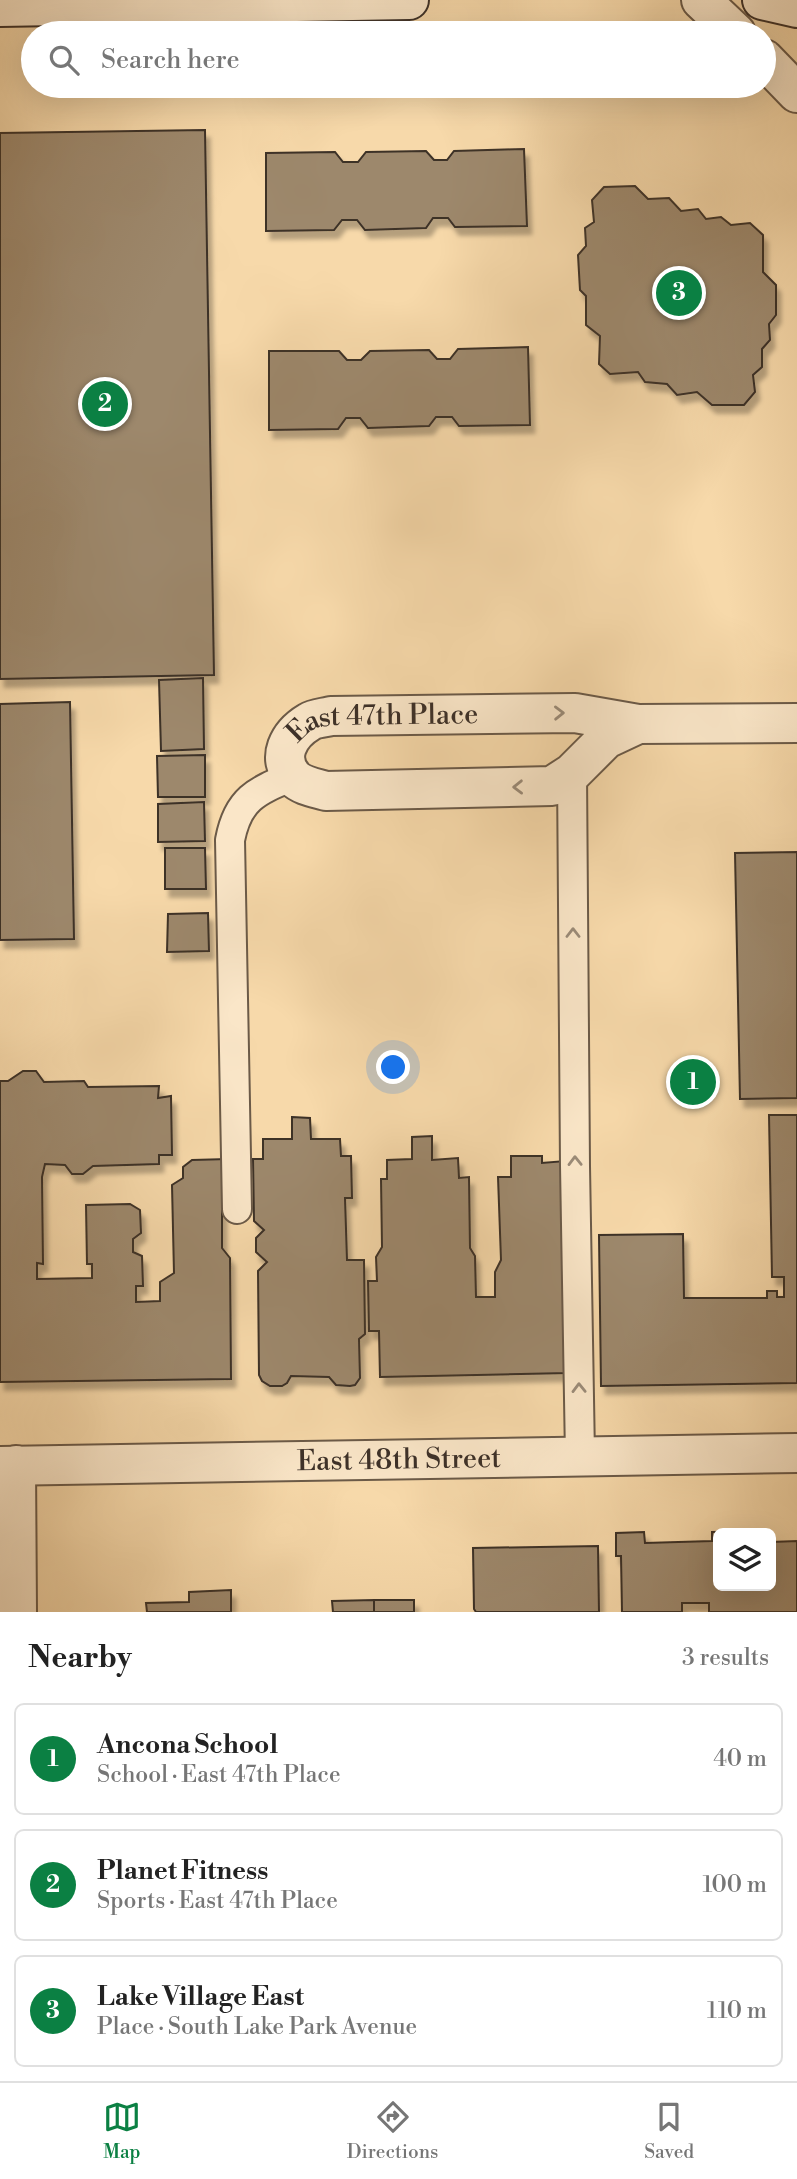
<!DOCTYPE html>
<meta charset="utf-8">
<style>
:root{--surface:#fff;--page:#f2f2f2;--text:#222;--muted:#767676;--line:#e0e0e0;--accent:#0b8043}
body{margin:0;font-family:"Libre Bodoni",serif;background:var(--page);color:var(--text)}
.controls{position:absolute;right:21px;bottom:21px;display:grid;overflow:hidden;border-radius:10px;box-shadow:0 7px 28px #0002}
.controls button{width:63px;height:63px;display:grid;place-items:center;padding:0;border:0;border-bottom:2px solid var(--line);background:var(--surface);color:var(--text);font:35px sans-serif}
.you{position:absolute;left:394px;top:1068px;width:24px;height:24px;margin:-18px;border:5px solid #fff;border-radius:50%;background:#1a73e8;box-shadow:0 0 0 10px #1a73e833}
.badge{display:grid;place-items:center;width:46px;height:46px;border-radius:50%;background:var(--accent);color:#fff;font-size:23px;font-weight:700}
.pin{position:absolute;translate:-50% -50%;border:4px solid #fff;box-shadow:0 2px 7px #0006}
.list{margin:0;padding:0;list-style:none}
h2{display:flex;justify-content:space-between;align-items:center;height:91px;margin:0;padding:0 28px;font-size:30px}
h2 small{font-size:23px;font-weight:400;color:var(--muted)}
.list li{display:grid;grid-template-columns:46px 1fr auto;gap:21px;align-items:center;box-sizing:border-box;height:112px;margin:0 14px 14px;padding:0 14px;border:2px solid var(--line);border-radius:10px}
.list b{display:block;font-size:26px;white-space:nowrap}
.list p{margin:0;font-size:23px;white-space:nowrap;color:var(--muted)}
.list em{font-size:23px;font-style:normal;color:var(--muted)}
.icon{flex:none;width:38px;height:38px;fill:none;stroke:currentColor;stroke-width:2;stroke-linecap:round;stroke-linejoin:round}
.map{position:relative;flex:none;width:797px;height:1612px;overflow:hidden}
.search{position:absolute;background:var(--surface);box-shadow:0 7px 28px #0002;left:21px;right:21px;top:21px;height:77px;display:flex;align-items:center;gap:18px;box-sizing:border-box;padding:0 24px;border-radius:38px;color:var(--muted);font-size:26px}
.sheet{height:469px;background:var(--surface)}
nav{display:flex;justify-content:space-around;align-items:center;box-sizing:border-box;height:98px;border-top:2px solid var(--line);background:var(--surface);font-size:19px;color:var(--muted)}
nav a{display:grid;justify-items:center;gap:4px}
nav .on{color:var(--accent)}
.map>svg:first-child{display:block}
</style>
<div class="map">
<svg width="797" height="1612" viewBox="0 0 797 1612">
<defs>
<filter id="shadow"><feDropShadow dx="4.5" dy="8" stdDeviation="2" flood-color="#0004"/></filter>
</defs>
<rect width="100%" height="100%" fill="#f7d9aa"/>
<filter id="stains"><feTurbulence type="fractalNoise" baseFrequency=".00286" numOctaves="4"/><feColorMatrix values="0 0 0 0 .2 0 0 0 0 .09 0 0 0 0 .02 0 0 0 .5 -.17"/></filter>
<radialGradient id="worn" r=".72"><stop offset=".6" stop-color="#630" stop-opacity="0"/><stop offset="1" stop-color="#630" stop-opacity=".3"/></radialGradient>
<g fill="#9d886c" stroke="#3c3028" stroke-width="2" filter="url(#shadow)">
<polygon points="205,130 214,675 0,679 0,133"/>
<polygon points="524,149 527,226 455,227 448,218 433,218 426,228 365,230 357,220 342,220 334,230 266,231 266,153 335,152 343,162 358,162 366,152 426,151 434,160 447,160 454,151"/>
<polygon points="635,186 648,199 669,198 681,211 698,209 706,219 721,217 731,225 750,223 763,235 763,272 776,285 776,315 769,324 770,340 762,349 762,367 753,375 755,392 744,405 712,405 697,392 677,395 667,384 645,382 638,372 610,374 599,364 600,336 586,325 586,296 580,290 578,255 586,246 585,228 594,222 592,200 604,187"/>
<polygon points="528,347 530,425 459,426 452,417 436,417 429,426 368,428 360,418 346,418 338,429 269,430 269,351 339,351 347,360 361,360 370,351 429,350 437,359 450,359 458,349"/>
<polygon points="203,678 204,749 161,751 159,680"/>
<polygon points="70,702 74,939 0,940 0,704"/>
<polygon points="205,755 205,797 158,797 157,756"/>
<polygon points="204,802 205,841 158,842 158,804"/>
<polygon points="165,848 205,848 206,889 165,889"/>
<polygon points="797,852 797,1098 740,1099 735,853"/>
<polygon points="208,913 209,951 167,952 168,914"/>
<polygon points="23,1071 36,1071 44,1082 84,1081 88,1087 159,1086 158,1098 171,1096 172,1155 159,1155 159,1164 93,1166 83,1174 72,1174 65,1165 45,1164 42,1177 43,1264 37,1263 37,1279 92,1278 92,1264 87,1264 86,1205 130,1204 140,1210 141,1233 133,1239 133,1252 142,1256 143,1286 136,1286 136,1302 160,1301 160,1282 174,1273 172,1185 183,1178 183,1167 192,1160 228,1159 228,1179 222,1179 222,1248 230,1258 231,1379 0,1382 0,1081 8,1081"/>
<polygon points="769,1115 797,1115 797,1383 601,1386 599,1235 683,1234 684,1298 767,1298 767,1291 777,1291 777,1297 784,1297 784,1277 772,1277"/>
<polygon points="292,1117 310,1118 311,1139 340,1139 341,1156 351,1156 352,1198 345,1198 347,1260 364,1260 365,1334 359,1339 360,1378 355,1385 350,1386 336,1385 329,1377 291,1376 287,1383 282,1386 270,1386 262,1381 259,1375 258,1271 267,1262 256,1252 256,1238 264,1230 254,1221 253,1159 263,1159 263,1139 292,1139"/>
<polygon points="432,1136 432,1160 458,1158 459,1178 469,1177 470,1248 475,1256 476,1297 495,1297 495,1272 501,1260 498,1177 511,1177 511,1156 542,1156 542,1163 565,1161 569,1373 380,1377 379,1331 369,1331 368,1281 377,1281 376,1257 382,1247 381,1179 387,1179 387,1160 412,1159 412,1137"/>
<polygon points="761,1531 762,1533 718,1533 718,1586 771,1586 771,1542 797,1541 797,1612 709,1612 709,1603 682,1603 682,1612 622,1612 621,1556 616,1556 616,1533 644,1532 645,1543 712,1541 712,1532"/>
<polygon points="598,1546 599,1612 476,1612 474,1609 473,1548"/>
<polygon points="231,1590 231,1612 147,1612 146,1603 189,1602 189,1592"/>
<polygon points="374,1600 374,1612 333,1612 332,1601"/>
<rect x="374" y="1600" width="40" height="12"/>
</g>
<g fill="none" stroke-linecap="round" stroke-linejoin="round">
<defs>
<g id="service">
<polyline points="572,773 575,1166 580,1456"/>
<path d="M237 1209 230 840C238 798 257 791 293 776"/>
</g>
<g id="minor">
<path id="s1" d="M638 724 606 739 572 773 552 786 326 791C316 788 302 786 294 778 275 758 289 734 309 722 315 718 324 718 331 716L575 713 638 724 797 723"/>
<polyline points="16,1465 17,1612"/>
<path id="s2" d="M0 1466 797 1453"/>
</g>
<g id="tertiary">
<polyline points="701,0 736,33"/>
<polyline points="764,59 797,93"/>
</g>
<g id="secondary">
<polyline points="762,0 797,8"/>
<polyline points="0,7 409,0"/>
</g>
</defs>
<use href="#service" stroke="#6b5a48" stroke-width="32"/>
<use href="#minor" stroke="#6b5a48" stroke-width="42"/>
<use href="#tertiary" stroke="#6b5a48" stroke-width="42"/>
<use href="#secondary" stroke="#3c3028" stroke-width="42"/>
<use href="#service" stroke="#fae6c8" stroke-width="28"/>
<use href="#minor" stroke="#fae6c8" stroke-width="38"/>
<use href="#tertiary" stroke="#fae6c8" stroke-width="38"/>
<use href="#secondary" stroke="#fae6c8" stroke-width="38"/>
</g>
<defs><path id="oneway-chevron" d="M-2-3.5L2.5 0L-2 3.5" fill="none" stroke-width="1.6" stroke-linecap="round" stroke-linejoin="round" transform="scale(1.75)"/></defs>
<g stroke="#9b8b78">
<use href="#oneway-chevron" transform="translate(559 713) rotate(-1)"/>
<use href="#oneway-chevron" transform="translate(518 787) rotate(179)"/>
<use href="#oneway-chevron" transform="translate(573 933) rotate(-90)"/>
<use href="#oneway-chevron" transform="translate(575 1161) rotate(-91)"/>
<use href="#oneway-chevron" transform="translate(579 1388) rotate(-91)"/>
</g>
<g text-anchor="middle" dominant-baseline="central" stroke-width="6" stroke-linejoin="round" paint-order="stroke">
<g font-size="28" fill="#3c3028" stroke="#fae6c8">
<text stroke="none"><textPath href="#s1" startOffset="509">East 47th Place</textPath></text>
<text stroke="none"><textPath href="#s2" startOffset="399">East 48th Street</textPath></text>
</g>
</g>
<rect width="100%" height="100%" filter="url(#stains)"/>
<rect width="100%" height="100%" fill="url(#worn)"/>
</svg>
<div class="controls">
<button><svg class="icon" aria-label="layers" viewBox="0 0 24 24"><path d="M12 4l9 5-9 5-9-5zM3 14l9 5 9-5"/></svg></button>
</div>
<div class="you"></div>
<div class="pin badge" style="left:693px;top:1082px">1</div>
<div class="pin badge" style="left:105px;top:404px">2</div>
<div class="pin badge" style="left:679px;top:293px">3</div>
<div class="search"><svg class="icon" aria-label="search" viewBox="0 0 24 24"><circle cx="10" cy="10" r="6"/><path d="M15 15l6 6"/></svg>Search here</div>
</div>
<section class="sheet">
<h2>Nearby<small>3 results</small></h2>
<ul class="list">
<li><span class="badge">1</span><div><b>Ancona School</b><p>School · East 47th Place</p></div><em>40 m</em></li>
<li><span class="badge">2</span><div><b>Planet Fitness</b><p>Sports · East 47th Place</p></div><em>100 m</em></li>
<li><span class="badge">3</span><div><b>Lake Village East</b><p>Place · South Lake Park Avenue</p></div><em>110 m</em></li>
</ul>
</section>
<nav>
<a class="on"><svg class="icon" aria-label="map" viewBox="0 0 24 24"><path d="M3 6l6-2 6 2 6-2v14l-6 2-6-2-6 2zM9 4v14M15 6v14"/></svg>Map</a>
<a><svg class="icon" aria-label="directions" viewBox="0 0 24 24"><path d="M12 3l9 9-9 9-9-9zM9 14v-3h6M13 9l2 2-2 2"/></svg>Directions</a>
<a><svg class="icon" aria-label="saved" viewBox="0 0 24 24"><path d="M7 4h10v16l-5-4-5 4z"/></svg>Saved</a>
</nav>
